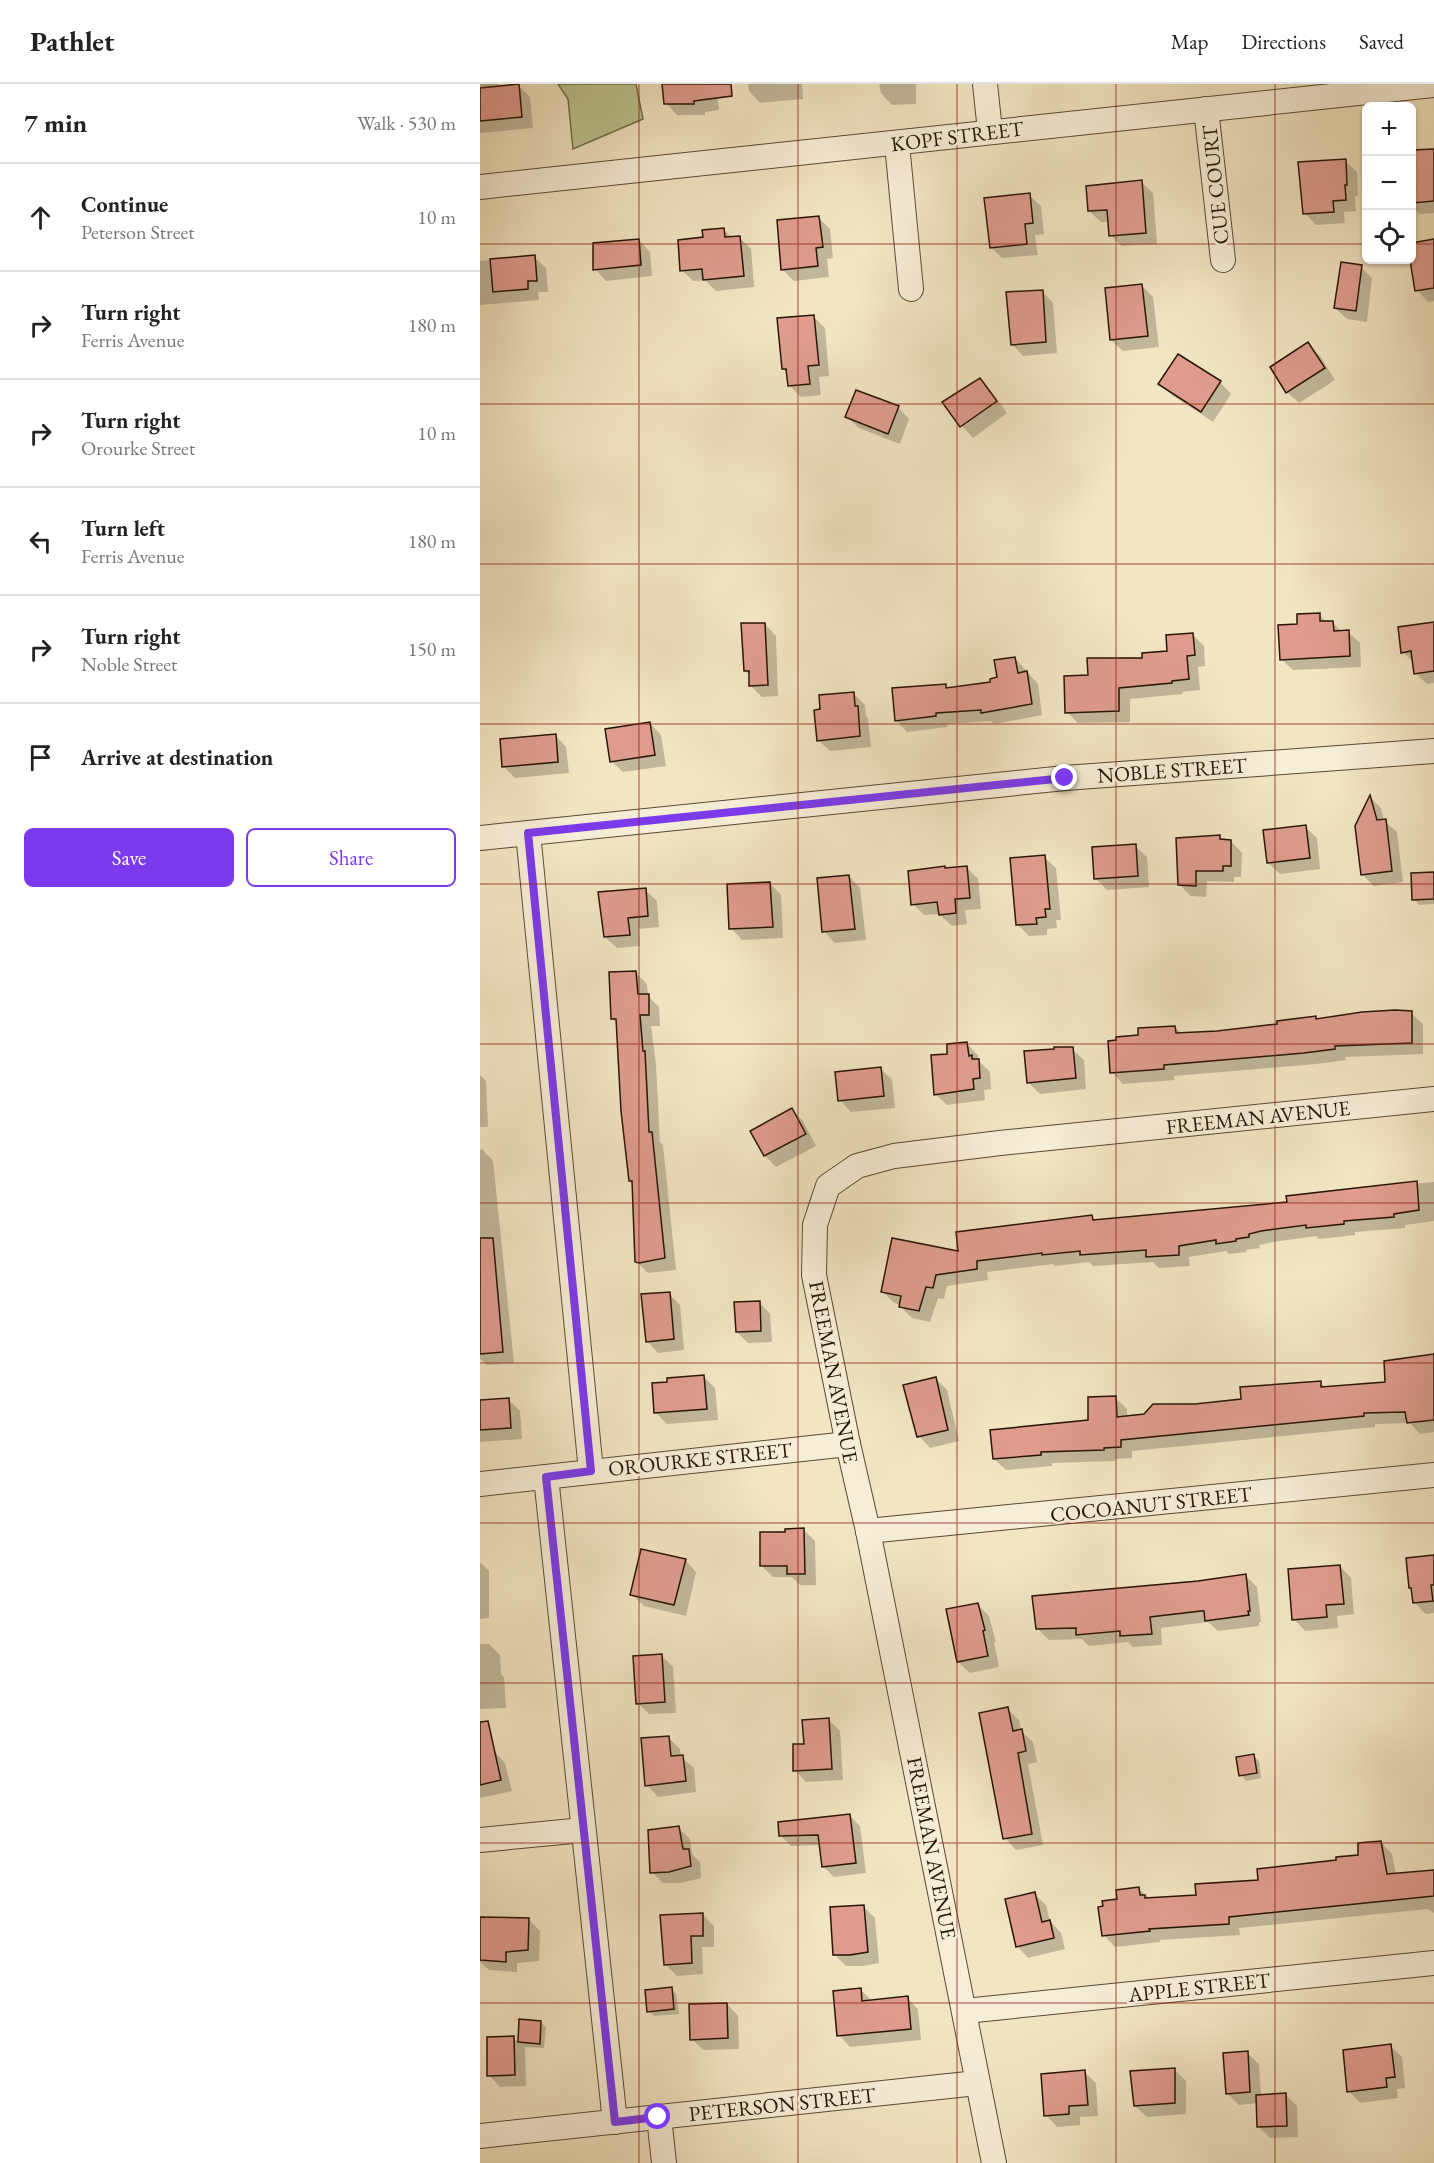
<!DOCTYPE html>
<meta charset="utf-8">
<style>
:root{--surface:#fff;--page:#f2f2f2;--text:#222;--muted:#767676;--line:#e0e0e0;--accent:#7c3aed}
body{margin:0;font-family:"EB Garamond",serif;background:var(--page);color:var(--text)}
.controls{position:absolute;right:18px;top:18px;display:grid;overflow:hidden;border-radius:9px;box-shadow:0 2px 4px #0004}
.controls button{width:54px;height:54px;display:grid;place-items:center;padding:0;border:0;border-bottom:2px solid var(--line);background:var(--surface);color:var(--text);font:30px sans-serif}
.stop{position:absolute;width:18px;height:18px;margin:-14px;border:4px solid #7c3aed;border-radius:50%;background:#fff}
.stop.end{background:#7c3aed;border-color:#fff;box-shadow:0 2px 6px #0008}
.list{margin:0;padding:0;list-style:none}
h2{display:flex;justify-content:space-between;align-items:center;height:78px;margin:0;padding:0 24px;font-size:26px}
h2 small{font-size:20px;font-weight:400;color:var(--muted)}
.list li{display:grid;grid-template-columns:39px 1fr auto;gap:18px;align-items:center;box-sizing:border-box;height:108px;padding:0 24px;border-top:2px solid var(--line)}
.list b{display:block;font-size:22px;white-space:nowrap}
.list p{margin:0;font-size:20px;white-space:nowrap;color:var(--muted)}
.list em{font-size:20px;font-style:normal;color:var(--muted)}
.actions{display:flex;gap:12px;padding:18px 24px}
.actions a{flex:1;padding:14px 0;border:2px solid var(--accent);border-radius:9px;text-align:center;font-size:21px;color:var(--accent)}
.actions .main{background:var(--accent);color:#fff}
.icon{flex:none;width:33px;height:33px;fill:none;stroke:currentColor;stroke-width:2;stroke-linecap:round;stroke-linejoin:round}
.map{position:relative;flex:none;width:954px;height:2079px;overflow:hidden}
header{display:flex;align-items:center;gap:36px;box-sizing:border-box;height:84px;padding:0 30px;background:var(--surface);border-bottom:2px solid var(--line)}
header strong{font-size:28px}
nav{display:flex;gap:33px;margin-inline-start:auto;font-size:21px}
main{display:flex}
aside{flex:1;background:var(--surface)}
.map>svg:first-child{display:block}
</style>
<header>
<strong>Pathlet</strong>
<nav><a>Map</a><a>Directions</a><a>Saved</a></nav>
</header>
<main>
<aside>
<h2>7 min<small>Walk · 530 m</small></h2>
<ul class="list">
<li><svg class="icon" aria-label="ahead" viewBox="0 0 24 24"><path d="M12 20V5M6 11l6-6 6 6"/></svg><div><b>Continue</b><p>Peterson Street</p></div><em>10 m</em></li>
<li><svg class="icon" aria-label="right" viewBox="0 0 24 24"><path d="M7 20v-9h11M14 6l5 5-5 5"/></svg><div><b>Turn right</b><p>Ferris Avenue</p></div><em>180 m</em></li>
<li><svg class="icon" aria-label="right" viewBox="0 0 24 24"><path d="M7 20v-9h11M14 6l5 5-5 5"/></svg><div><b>Turn right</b><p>Orourke Street</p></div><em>10 m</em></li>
<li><svg class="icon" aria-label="left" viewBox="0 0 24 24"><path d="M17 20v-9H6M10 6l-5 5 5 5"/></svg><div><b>Turn left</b><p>Ferris Avenue</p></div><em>180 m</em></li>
<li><svg class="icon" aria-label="right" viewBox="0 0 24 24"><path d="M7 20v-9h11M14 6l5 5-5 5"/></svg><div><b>Turn right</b><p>Noble Street</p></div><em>150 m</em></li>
<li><svg class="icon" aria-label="arrive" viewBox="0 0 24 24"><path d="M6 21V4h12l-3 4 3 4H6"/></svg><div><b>Arrive at destination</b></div></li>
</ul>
<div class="actions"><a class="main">Save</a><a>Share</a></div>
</aside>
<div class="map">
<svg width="954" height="2079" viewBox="0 0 954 2079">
<rect width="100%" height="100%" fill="#f2e5c2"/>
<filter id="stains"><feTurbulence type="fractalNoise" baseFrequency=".00333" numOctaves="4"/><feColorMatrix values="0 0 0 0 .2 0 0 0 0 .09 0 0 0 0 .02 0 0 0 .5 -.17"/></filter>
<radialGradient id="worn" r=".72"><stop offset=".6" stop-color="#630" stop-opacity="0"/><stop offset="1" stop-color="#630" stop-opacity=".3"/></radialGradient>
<polygon fill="#bcc492" stroke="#726c4c" stroke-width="1.5" points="78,0 156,0 163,35 93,65 88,15"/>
<g fill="#0003">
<polygon points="0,0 18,0 21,4 39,2 50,13 53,44 0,49"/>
<polygon points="184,0 236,0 239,26 225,28 225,31 197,31 186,19"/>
<polygon points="268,0 322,0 323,15 280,19 269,7"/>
<polygon points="399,0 436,0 436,20 412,21 401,9"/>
<polygon points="954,66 954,129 939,130 932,122 932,68"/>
<polygon points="865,77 877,88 878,112 875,112 876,127 864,128 865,139 836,141 825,129"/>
<polygon points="661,98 673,109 677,160 642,162 630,151 629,138 621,138 609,127"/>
<polygon points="549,111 561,122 564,150 555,151 558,171 522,174 511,163"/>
<polygon points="338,133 350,145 353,174 347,175 349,193 314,197 303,186"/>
<polygon points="244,146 252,154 259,153 271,165 274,203 236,207 225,196 213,197 202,186 224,155"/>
<polygon points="159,156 170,168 172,192 126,197 115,185"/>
<polygon points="954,157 954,217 948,218 937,206 931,176 932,161"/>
<polygon points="54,173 66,184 68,208 58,208 59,216 0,221 0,177"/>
<polygon points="881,183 892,194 887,238 867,235 855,224"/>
<polygon points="662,202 673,213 679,263 643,267 631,256"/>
<polygon points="562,207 573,219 577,269 543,272 532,260"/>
<polygon points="333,232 345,244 349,292 339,293 341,311 321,313 309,301 308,290 303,285"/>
<polygon points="828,260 840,272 855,296 819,319 807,308"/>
<polygon points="500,296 511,307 527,329 493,354 482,342 465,319"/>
<polygon points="740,298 751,310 733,338 692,311 680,300"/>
<polygon points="418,323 429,335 420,360 379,344 367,333"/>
<polygon points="839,531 847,538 852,538 862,548 868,548 880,559 881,583 813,586 801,575 819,542"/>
<polygon points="954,539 954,599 947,600 935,589 934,579 923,568"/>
<polygon points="285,540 296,552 298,612 282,613 270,601 270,591 265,587"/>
<polygon points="712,550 724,562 725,582 718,583 720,606 702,608 703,610 650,615 650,638 598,639 587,628 664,575 689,568"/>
<polygon points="535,574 558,600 562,631 514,640 511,637 467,640 467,643 427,648 416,636 465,602 468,605 512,599 518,595"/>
<polygon points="373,609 385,621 386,632 388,635 391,663 350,667 338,656"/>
<polygon points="170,639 181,651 186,682 143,688 131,677"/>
<polygon points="75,651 86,663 89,689 35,694 24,683"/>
<polygon points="890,713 901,724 904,737 917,748 923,798 894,802 883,791"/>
<polygon points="825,743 837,754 840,785 800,790 788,779"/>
<polygon points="739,752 744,757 751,757 762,769 761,793 754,793 754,798 727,797 726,813 711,812 699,800"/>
<polygon points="655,762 667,773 669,803 627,806 616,795"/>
<polygon points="564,773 576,784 581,836 576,836 577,844 567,845 567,851 549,852 538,841"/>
<polygon points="486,783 498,795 501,825 485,826 487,840 472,842 459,830 444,831 433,820 466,785"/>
<polygon points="954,789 954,820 939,821 934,815"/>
<polygon points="369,792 380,804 386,856 355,859 344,847"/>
<polygon points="290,799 301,811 303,854 262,856 251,844"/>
<polygon points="165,806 177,817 179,843 159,845 160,862 137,864 125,853"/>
<polygon points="156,889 167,900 168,912 179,923 180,942 171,942 176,980 180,1058 183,1061 196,1186 168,1189 156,1177 154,1101 150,1097 137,939 132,934"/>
<polygon points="931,929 943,940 943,970 865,973 866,976 836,980 694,992 695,996 643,1000 632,988 660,953 695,943 702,950 799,942 835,934 838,936"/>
<polygon points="487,960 498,971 499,977 510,988 511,1005 504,1006 505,1016 467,1021 455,1010 469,972"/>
<polygon points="592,965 604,976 606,1005 560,1010 548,998 576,966"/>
<polygon points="401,985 412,996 415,1024 371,1028 360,1016"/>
<polygon points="0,991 6,997 8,1043 0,1043"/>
<polygon points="312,1026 323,1037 336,1062 296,1083 285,1072 272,1048"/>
<polygon points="2,1065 13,1077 34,1279 7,1281 0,1275 0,1066"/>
<polygon points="954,1098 954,1137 925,1141 925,1144 875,1148 875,1151 839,1155 836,1152 793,1158 779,1161 780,1164 766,1166 767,1168 749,1170 746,1167 709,1173 710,1182 679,1184 673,1178 613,1182 609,1178 575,1182 573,1180 507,1188 508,1196 467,1202 464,1215 458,1214 450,1238 432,1234 421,1223 421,1221 414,1219 403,1208 480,1169 611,1133 616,1138 809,1119 891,1103"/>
<polygon points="189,1210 200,1221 204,1266 178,1269 167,1257"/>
<polygon points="279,1218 290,1230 292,1258 268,1259 257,1248"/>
<polygon points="954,1272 954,1348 940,1350 930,1339 895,1340 895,1343 652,1367 652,1374 635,1375 635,1377 572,1379 572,1382 526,1386 514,1375 609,1337 636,1314 647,1325 647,1333 715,1321 763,1316 840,1298 846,1304 907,1299"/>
<polygon points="224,1293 235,1304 238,1336 187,1340 176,1329"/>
<polygon points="456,1295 467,1306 479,1357 450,1364 439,1352"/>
<polygon points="28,1315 40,1327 42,1355 0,1358 0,1317"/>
<polygon points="324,1446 335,1457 336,1501 320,1501 312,1493 293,1493 282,1482"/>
<polygon points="954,1472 954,1529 946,1530 934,1518 933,1506 930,1504"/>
<polygon points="205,1476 216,1488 206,1532 164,1522 152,1510"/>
<polygon points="0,1478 9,1487 9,1534 0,1535"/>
<polygon points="860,1482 871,1494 874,1530 857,1532 858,1544 825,1547 814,1535"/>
<polygon points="765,1491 777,1503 781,1538 779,1538 779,1542 738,1547 728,1538 681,1544 682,1561 653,1563 648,1558 609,1562 602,1555 569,1556 557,1544 718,1498"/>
<polygon points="498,1521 509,1532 516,1558 514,1558 519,1583 490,1589 478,1578"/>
<polygon points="0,1560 9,1560 20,1571 21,1590 24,1593 26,1624 0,1625"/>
<polygon points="182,1572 193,1583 196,1629 169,1630 158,1619"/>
<polygon points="527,1625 539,1636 541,1647 553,1658 557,1678 548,1680 563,1761 536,1766 525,1754"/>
<polygon points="349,1636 360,1647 363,1696 326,1698 315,1686 326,1661"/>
<polygon points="188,1653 200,1665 201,1673 214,1684 216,1708 178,1713 167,1701"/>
<polygon points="14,1667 25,1679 32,1707 0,1714 0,1670"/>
<polygon points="773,1672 779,1677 781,1694 766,1697 761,1691"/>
<polygon points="370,1732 380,1742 386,1789 354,1793 343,1782 341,1761 311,1762 301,1752"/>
<polygon points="198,1744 210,1755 212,1770 220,1778 221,1794 201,1799 183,1799 172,1788"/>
<polygon points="901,1758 912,1770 916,1791 954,1787 954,1829 948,1825 759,1844 760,1851 680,1856 680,1858 635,1863 624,1851 638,1816 659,1805 670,1815 717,1812 880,1772"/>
<polygon points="554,1810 566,1821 570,1837 581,1849 585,1865 548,1874 537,1862"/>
<polygon points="383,1822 395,1834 399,1879 383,1882 366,1882 354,1870"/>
<polygon points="223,1831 234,1842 234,1863 222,1863 223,1890 197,1892 185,1880"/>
<polygon points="0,1835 49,1836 60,1847 59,1877 37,1879 37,1888 9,1886 0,1878"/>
<polygon points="191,1905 196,1910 199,1930 174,1932 169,1927"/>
<polygon points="381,1906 392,1917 427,1914 438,1925 441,1956 370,1963 359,1951"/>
<polygon points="247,1920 258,1932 259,1965 223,1966 212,1955"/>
<polygon points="41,1937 60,1938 66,1943 64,1964 45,1963 46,2002 20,2003 9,1991 33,1954 40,1960"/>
<polygon points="910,1962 922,1973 925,2004 917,2005 918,2014 880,2019 869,2007"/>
<polygon points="767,1969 779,1980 781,2012 806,2011 817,2022 818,2053 790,2054 778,2042 778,2019 759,2021 747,2009"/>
<polygon points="695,1986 706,1997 706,2030 667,2033 655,2022"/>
<polygon points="604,1988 616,1999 618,2032 600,2033 600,2041 577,2043 566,2031"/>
</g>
<g fill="#df9c8e" stroke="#291505" stroke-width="1.5">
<polygon points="39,0 42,33 0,37 0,4"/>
<polygon points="182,0 251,0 252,12 214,17 214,20 184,20"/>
<polygon points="954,65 954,117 932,119 932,66"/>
<polygon points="866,75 867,101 865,101 866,116 853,117 854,128 823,130 818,78"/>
<polygon points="662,96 666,149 629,152 627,126 608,127 606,102"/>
<polygon points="550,109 553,139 545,140 547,160 510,164 504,114"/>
<polygon points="339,132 343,163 336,164 338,182 301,186 297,136"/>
<polygon points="244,144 245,153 260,152 264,192 223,196 222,185 200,187 198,156 223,153 222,146"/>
<polygon points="159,155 161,181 113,186 113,159"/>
<polygon points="954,155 954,204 935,207 930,176 932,176 932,159"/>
<polygon points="55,171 57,197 48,197 48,205 13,208 10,175"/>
<polygon points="861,178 882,181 876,227 854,224"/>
<polygon points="662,200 668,252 630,256 625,204"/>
<polygon points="563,206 566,258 531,261 526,208"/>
<polygon points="334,231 339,281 328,282 330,300 308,302 306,285 302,285 297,234"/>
<polygon points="828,258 845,284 806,309 790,283"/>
<polygon points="698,270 741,297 721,328 678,300"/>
<polygon points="500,294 517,317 480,343 462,318"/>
<polygon points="376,306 419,322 408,350 365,333"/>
<polygon points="840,529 840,537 853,537 854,547 869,546 870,572 800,576 798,541 817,540 817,530"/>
<polygon points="954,538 954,587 934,590 931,567 921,569 918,543"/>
<polygon points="261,539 285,539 288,601 269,602 269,587 264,587"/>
<polygon points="713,549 715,571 707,572 709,595 692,597 692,599 639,604 639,627 585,629 584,592 608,591 607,574 662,574 662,569 687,567 686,551"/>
<polygon points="535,573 538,589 547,587 552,620 501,629 501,626 456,629 456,632 415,637 412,604 466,600 466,604 510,598 510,595 517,593 514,576"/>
<polygon points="374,608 375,622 378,622 380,652 337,657 334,626 340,625 339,611"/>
<polygon points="170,638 175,671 130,678 125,645"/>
<polygon points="76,650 78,678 22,683 20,655"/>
<polygon points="890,711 897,736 906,735 912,787 881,791 875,742"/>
<polygon points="826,741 830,774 787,779 783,746"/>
<polygon points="740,751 740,755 751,756 751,782 743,782 743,787 716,787 716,802 698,801 696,754"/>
<polygon points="656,760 658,792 614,795 612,763"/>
<polygon points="565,771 570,825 565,825 566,833 556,834 557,840 536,841 530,774"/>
<polygon points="465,782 465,784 487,782 490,814 475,815 476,829 459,831 457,818 431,821 428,787"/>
<polygon points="954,788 954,815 932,816 931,789"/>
<polygon points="369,791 375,845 342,848 337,794"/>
<polygon points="290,798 293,843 249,845 247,800"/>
<polygon points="166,804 168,832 148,834 150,851 124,853 118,808"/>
<polygon points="156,887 158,910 169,910 169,931 160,931 163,967 165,967 169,1048 172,1048 185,1174 159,1179 155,1178 152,1097 149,1097 141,1027 136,935 131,935 129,888"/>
<polygon points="915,926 932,927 932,959 855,962 855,965 824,969 684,981 684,985 630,989 628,957 636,956 636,953 658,951 658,944 695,942 696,949 737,947 797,940 797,937 836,932 836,935 882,928"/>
<polygon points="487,958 489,972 492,971 492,975 499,975 500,994 493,995 494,1005 454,1011 451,971 467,970 467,960"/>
<polygon points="574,963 593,963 596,994 547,999 544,967 574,965"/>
<polygon points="401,983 404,1012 358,1017 355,988"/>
<polygon points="312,1024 326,1050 284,1072 270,1047"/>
<polygon points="937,1097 939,1126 914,1130 914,1133 864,1137 864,1140 826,1144 826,1141 781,1147 769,1150 769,1153 756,1155 756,1157 736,1160 736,1156 699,1162 699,1171 666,1173 666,1166 600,1171 600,1167 562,1171 562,1169 497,1177 497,1185 456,1191 453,1204 446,1203 439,1227 419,1223 421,1212 401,1208 412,1154 478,1167 476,1148 612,1131 613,1136 807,1118 806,1112"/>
<polygon points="0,1154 13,1154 23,1268 0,1270"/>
<polygon points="190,1208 194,1255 166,1258 161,1210"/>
<polygon points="280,1217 281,1247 256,1248 254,1218"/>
<polygon points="954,1270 954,1336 927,1339 925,1328 884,1329 884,1332 641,1356 641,1363 624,1364 624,1366 561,1368 561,1371 513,1375 510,1346 608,1336 608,1313 636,1312 637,1333 664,1330 673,1320 715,1320 761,1315 760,1303 841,1297 841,1303 905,1298 904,1277"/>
<polygon points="224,1291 227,1325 174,1329 172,1299 187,1298 187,1294"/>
<polygon points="456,1293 468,1346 437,1353 423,1301"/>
<polygon points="29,1314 31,1344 0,1346 0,1316"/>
<polygon points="324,1444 325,1490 307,1490 307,1482 280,1482 280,1448 305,1448 305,1445"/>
<polygon points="161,1465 206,1475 194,1521 150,1511"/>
<polygon points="954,1471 954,1501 951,1501 953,1517 933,1519 931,1504 929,1504 926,1474"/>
<polygon points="860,1481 864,1520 846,1521 847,1533 812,1536 808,1485"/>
<polygon points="766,1490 770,1527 768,1527 769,1531 725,1537 724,1527 721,1527 670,1533 672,1550 640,1552 640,1547 596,1551 596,1544 556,1545 552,1512 718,1497"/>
<polygon points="498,1519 505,1546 503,1547 508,1572 477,1578 466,1525"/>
<polygon points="182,1570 185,1618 156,1620 153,1572"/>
<polygon points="528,1623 533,1647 542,1645 546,1667 538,1669 552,1750 523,1755 499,1629"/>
<polygon points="349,1634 352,1685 313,1687 313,1660 324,1660 322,1636"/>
<polygon points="8,1637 21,1696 0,1701 0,1638"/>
<polygon points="189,1652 191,1672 203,1671 206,1697 165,1702 161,1654"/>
<polygon points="774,1670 777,1689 759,1692 756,1673"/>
<polygon points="370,1730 376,1779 342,1783 338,1751 299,1752 298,1738"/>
<polygon points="199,1742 203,1765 209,1765 211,1782 189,1788 170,1789 168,1746"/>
<polygon points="901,1757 907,1790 954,1786 954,1812 749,1833 749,1840 669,1845 670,1847 622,1852 618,1823 623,1822 622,1817 637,1815 636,1806 659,1803 660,1811 665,1811 665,1814 716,1811 715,1800 778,1796 777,1785 856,1776 856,1773 878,1771 878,1759"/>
<polygon points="555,1808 562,1838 570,1836 574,1854 536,1863 525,1815"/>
<polygon points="384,1821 388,1868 370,1871 353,1871 350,1823"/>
<polygon points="223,1829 223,1852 211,1852 212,1879 184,1881 180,1831"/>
<polygon points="0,1833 49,1834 48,1866 26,1868 26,1878 0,1876"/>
<polygon points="192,1903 194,1925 167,1928 165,1906"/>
<polygon points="381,1904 382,1917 428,1912 431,1945 357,1952 353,1907"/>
<polygon points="247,1919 248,1954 210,1956 209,1920"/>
<polygon points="39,1935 61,1937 60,1960 38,1958"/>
<polygon points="34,1952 35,1991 7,1992 7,1953"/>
<polygon points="911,1960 915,1993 906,1994 907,2003 867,2008 863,1966"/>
<polygon points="768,1967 770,2008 746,2010 743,1969"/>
<polygon points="695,1984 695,2019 654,2022 650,1987"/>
<polygon points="605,1986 608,2021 589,2022 589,2030 564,2032 561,1990"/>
<polygon points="806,2009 807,2042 777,2043 776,2011"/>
</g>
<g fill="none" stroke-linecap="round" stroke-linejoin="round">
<defs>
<g id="minor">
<polyline points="505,0 510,47"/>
<polyline points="726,25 743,176"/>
<polyline points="417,60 431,205"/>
<polyline points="0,103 954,1"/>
<polyline points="48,749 111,1387"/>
<polyline points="0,754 585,694 954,667"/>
<polyline points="66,1393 135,2038"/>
<polyline points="0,1400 368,1360"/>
<polyline points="388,1447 954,1391"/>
<polyline points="0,1756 103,1746"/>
<polyline points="485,1927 954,1879"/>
<polyline points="179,2033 184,2079"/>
<polyline points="0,2052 497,1999"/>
<polyline points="514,2079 388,1447 368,1360 334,1191 335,1141 348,1102 377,1082 414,1072 520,1059 954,1015"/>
</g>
</defs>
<use href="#minor" stroke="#5b4934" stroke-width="26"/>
<use href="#minor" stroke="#f7eed7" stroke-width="24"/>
</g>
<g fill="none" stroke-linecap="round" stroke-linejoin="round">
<polyline stroke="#7c3aed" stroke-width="8" points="178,2033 135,2038 66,1393 111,1387 48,749 585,694"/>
</g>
<path fill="none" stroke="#8f2418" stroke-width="1.5" stroke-opacity="0.55" d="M159 0V2079M318 0V2079M477 0V2079M636 0V2079M795 0V2079M0 160H886M932 160H954M0 320H954M0 480H954M0 640H954M0 800H954M0 960H954M0 1119H954M0 1279H954M0 1439H954M0 1599H954M0 1759H954M0 1919H954"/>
<g text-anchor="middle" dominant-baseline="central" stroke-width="5" stroke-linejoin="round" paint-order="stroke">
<g font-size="21" fill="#291505" stroke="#f7eed7">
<text transform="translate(477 52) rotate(-7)">KOPF STREET</text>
<text transform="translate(735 101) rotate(-96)">CUE COURT</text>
<text transform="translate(692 686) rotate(-4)">NOBLE STREET</text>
<text transform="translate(778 1033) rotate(-6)">FREEMAN AVENUE</text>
<text transform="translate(354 1288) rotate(79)">FREEMAN AVENUE</text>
<text transform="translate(220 1375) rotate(-6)">OROURKE STREET</text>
<text transform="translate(671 1420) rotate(-6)">COCOANUT STREET</text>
<text transform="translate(452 1764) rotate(79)">FREEMAN AVENUE</text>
<text transform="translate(719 1903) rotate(-6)">APPLE STREET</text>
<text transform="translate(302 2020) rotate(-6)">PETERSON STREET</text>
</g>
</g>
<rect width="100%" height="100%" filter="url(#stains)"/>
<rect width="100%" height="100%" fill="url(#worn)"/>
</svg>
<div class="controls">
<button>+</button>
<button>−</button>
<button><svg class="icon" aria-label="locate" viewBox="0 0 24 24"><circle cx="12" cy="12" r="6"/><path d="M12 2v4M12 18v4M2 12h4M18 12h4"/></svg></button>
</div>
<div class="stop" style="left:178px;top:2033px"></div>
<div class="stop end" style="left:585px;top:694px"></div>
</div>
</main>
